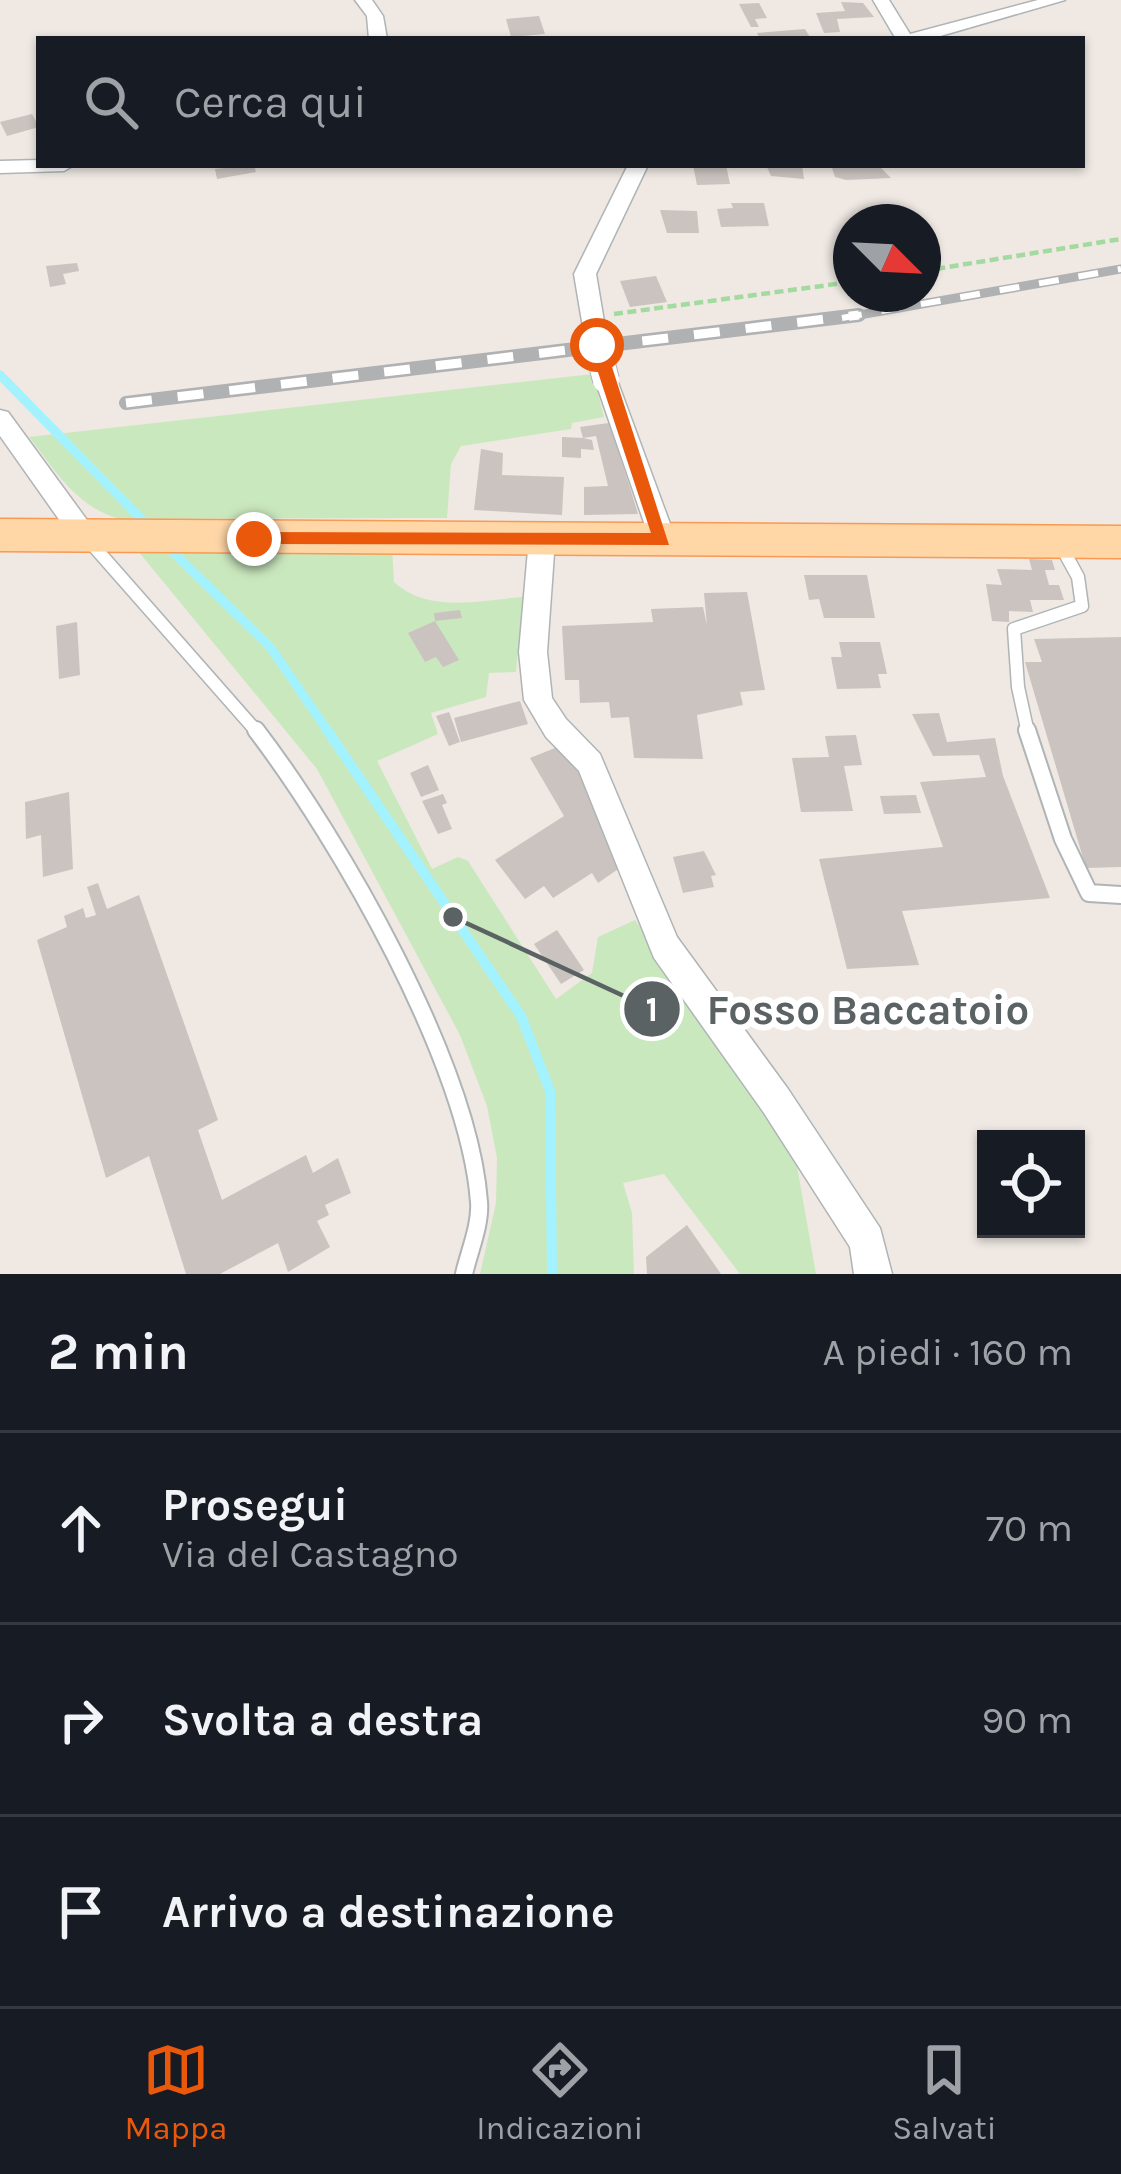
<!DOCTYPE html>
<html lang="it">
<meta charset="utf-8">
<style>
:root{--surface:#171b24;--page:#242831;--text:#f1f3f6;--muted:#9ea1a6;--line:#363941;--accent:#ea580c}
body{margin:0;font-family:Karla,sans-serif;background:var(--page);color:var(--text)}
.controls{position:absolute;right:36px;bottom:36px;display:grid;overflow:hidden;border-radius:0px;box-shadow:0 3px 9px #0004}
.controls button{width:108px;height:108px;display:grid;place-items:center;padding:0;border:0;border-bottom:3px solid var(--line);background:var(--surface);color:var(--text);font:60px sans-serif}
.compass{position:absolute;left:833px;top:204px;width:108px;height:108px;border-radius:50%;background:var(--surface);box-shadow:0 3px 9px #0004;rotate:114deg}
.stop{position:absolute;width:36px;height:36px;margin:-27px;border:9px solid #ea580c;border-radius:50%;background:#fff}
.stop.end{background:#ea580c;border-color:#fff;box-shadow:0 3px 12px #0008}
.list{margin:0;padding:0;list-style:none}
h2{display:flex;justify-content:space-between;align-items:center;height:156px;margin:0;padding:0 48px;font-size:51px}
h2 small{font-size:39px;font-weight:400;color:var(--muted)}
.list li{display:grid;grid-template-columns:78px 1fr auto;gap:36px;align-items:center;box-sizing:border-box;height:192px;padding:0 48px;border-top:3px solid var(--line)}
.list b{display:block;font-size:45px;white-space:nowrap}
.list p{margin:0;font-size:39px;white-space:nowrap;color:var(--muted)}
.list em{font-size:39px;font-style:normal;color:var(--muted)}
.icon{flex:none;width:66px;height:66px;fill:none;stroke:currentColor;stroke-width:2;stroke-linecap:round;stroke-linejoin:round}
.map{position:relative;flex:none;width:1121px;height:1274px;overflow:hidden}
.search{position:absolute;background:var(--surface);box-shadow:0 3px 9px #0004;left:36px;right:36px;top:36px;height:132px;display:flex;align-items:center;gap:30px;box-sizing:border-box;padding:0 42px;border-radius:0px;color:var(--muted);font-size:45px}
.sheet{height:732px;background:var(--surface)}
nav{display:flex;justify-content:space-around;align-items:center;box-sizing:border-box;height:168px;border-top:3px solid var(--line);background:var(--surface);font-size:33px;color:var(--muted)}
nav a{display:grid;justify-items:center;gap:6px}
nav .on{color:var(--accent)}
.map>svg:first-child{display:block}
</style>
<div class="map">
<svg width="1121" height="1274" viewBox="0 0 1121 1274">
<rect width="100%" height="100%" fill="#efe8e3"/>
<g fill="#cae8be">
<path d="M593 374 604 417 572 423 571 429 461 446 451 464 447 518 120 519C76 507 56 471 29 437Z"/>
<path d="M392 547 394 582C429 614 480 600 523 597L516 672 489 673 486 697 431 713 438 734 377 761 432 869 458 857 468 861 556 999 592 973 598 937 635 920 794 1149 816 1274H740L664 1174 623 1183 632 1213 634 1274H480L496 1203 497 1158 487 1106 460 1035 317 769 138 551Z"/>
</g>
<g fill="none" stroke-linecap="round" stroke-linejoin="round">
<g stroke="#a2f2ff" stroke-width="9">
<polyline points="0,375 148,526"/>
<polyline points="168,547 271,648 329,733"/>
</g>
<polyline stroke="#a2f2ff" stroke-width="10" points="327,730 521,1016 550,1091 552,1274"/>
</g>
<g fill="#cac3c0">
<polygon points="841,2 863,3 874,17 837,19 840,32 824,33 816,13 845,11"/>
<polygon points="759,3 767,18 755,19 759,27 751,27 739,4"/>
<polygon points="539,16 545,34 511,37 506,19"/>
<polygon points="805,29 811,39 760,39 757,33"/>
<polygon points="32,114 39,127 7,136 0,122"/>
<polygon points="254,165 256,172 217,179 215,169"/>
<polygon points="693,165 726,165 730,184 697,185"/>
<polygon points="766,165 802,165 804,179 771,176"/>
<polygon points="831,165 878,165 891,178 846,180 835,177"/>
<polygon points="731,203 764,203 769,226 721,227 717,209 733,208"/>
<polygon points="660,210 697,211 699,233 667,233"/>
<polygon points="77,263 79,271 63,274 66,284 50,287 46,266"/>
<polygon points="656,276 667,302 630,307 620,281"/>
<polygon points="609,423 632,494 638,514 584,515 584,487 608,486 596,436 583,438 592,440 594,450 581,449 581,458 562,457 562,437 583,438 580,427"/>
<polygon points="481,449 503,453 502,475 564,477 562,515 474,510"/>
<polygon points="1029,559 1052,560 1055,570 1045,570 1049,585 1059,585 1064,600 1030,600 1033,612 1009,611 1009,622 992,621 986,584 1002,585 997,569 1032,570"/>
<polygon points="804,575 867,575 875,618 824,618 819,599 809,600"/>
<polygon points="747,592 765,690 740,692 743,705 697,715 703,759 634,758 629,717 611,718 609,702 580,703 579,680 565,680 562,626 653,622 651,609 703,607 707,625 704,593"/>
<polygon points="460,610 462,618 435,621 459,660 443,667 436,657 425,662 408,633 435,621 434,613"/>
<polygon points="77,622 80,675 59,679 56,626"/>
<polygon points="1121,637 1121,867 1086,868 1025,662 1042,662 1034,639"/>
<polygon points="839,642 880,642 887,674 878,674 881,688 837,689 831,657 842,657"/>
<polygon points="520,701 528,724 461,742 454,718"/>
<polygon points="449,712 460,742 449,746 436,716"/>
<polygon points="939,713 947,742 995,738 1003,776 1050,898 902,911 919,965 847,969 819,859 943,847 920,782 986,777 979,755 933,756 912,714"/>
<polygon points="856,735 862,765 844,766 853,811 801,812 792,758 829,757 825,736"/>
<polygon points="565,744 598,798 624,865 598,883 592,873 553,898 544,886 525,899 495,860 564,816 530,758"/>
<polygon points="428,765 439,790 421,797 410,773"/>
<polygon points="69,792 73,869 43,877 41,835 26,839 25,802"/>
<polygon points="443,794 447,803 442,805 452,829 438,834 422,801"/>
<polygon points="916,795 921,813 884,814 880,796"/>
<polygon points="704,851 716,875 711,876 714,887 683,893 673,857"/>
<polygon points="98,883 107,909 139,895 218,1120 198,1130 222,1200 306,1155 313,1173 338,1158 351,1193 325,1205 329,1215 317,1221 330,1247 288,1272 278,1243 220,1274 186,1274 149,1156 106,1178 37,940 67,927 64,916 83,908 86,918 96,915 87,887"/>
<polygon points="557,930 584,970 561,984 534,944"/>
<polygon points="687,1225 721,1274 647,1274 646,1257"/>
</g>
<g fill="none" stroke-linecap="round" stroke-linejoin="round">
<defs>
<g id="service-far1">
<polyline points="90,542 258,733"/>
<polyline points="1028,733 1018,687 1014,629 1082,606 1078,577 1061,546"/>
</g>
<g id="service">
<path d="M256 730C340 840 469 1064 479 1202 481 1224 469 1252 464 1274"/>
<polyline points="1027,730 1063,839 1089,893 1121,895"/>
</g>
<g id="minor">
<polygon points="355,0 372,0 383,16 387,39 369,39 367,16"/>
<polygon points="873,0 889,0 910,34 1038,0 1065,0 930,39 896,39"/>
<polygon points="39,160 39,165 74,165 64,171 0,173 0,161"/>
<polygon points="628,165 648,165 596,274 608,345 597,352 586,345 574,274"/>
<polygon points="606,372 617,380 676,540 672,547 663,550 650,540 595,380"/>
<polygon points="0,410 8,412 95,531 99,538 95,545 77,545 0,436"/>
<polygon points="542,529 555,539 547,652 552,698 566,719 600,754 677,937 788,1089 880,1228 892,1274 854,1274 850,1247 764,1113 654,958 579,771 546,737 524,700 519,652 529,539"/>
</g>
<polygon id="primary" points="0,519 1121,526 1121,558 0,551"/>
</defs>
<use href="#service-far1" stroke="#afb4b6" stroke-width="15"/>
<use href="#service" stroke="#afb4b6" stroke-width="20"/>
<use href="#minor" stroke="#afb4b6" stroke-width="3"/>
<use href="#primary" stroke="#f99952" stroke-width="3"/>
<g stroke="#a2daa0" stroke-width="4.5" stroke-dasharray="9 4.5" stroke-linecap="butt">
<polyline points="923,271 1121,239"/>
<polyline points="614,314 851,282"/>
</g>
<use href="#service-far1" stroke="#fff" stroke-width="12"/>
<use href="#service" stroke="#fff" stroke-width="16"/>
<use href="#minor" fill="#fff" fill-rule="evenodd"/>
<use href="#primary" fill="#ffd7a7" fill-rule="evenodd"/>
<defs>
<polyline id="rail-far1" points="842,318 1121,269"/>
<polyline id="rail" points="126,403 859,315"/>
</defs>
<use href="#rail-far1" stroke="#b0b1b2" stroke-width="9"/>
<use href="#rail" stroke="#b0b1b2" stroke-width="14"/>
<use href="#rail-far1" stroke="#fff" stroke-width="6" stroke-dasharray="20" stroke-linecap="butt"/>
<use href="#rail" stroke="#fff" stroke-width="9" stroke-dasharray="26" stroke-linecap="butt"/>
<defs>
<polyline id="minor-bridge" points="597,345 606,380"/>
</defs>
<use href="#minor-bridge" stroke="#afb4b6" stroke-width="28" stroke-linecap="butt"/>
<use href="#minor-bridge" stroke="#fff" stroke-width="26"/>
</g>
<polygon fill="#ea580c" points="597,340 605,345 669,545 247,544 247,534 254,532 651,533 589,345"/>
<path fill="none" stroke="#5b6264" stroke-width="4.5" d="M453 917L652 1009"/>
<g fill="#5b6264" stroke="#fff" stroke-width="4.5">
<circle cx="453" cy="917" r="12"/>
<circle cx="652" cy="1009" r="30"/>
</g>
<g font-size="36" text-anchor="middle" font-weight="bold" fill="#fff">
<text x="652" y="1021">1</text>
</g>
<g font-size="42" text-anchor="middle" font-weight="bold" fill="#5b6264" stroke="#fff" stroke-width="12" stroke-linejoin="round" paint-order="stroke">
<text x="868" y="1024">Fosso Baccatoio</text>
</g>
</svg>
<div class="controls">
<button><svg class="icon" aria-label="locate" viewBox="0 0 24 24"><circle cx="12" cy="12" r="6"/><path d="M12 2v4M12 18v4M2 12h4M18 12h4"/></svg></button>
</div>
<svg class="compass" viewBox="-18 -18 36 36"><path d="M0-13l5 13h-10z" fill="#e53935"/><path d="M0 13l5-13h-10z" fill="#9ea1a6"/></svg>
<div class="stop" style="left:597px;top:345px"></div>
<div class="stop end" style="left:254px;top:539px"></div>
<div class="search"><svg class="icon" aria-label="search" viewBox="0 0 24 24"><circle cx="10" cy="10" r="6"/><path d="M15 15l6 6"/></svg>Cerca qui</div>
</div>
<section class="sheet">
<h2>2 min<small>A piedi · 160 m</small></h2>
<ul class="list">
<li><svg class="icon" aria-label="ahead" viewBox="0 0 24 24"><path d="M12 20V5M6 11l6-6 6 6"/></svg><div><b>Prosegui</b><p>Via del Castagno</p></div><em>70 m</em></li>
<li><svg class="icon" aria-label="right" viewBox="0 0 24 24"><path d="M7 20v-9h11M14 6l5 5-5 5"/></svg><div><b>Svolta a destra</b></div><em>90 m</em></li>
<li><svg class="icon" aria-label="arrive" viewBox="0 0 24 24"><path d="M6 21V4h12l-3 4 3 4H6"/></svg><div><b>Arrivo a destinazione</b></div></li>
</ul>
</section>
<nav>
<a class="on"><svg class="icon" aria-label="map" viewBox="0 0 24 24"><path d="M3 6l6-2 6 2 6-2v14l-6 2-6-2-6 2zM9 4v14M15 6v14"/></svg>Mappa</a>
<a><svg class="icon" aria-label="directions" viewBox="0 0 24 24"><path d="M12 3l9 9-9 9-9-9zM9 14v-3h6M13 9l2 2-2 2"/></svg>Indicazioni</a>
<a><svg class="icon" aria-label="saved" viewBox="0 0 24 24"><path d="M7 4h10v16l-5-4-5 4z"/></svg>Salvati</a>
</nav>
